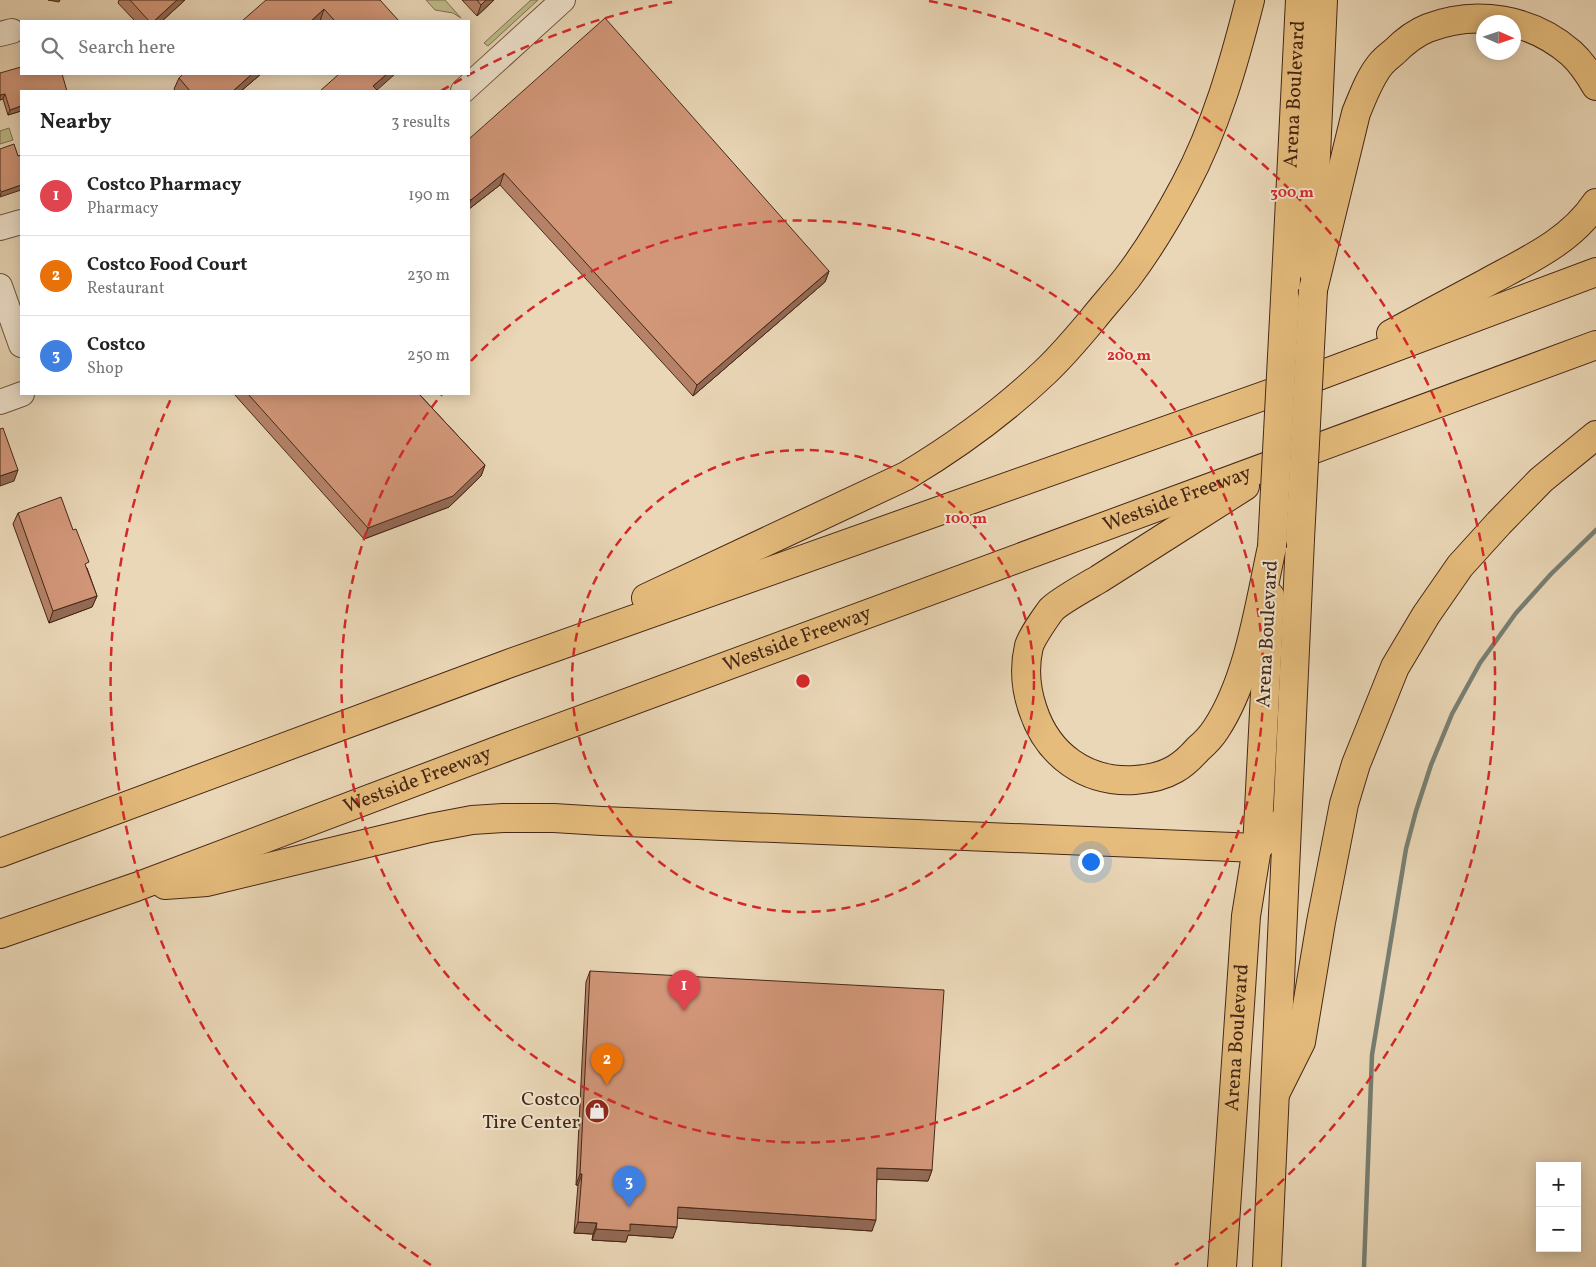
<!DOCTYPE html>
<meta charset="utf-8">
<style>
:root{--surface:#fff;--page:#f6f6f6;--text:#222;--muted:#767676;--line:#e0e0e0;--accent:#d93025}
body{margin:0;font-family:Vollkorn,serif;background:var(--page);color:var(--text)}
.controls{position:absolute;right:15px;bottom:15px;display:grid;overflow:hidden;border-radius:0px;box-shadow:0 2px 12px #0003}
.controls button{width:45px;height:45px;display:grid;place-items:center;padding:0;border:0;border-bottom:1px solid var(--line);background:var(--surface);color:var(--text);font:25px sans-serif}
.compass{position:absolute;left:1476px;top:15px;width:45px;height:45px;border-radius:50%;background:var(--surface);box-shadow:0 2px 12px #0003;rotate:93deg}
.you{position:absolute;left:1090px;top:861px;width:18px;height:18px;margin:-12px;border:4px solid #fff;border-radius:50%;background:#1a73e8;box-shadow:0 0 0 8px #1a73e833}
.badge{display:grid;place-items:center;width:32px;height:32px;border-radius:50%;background:var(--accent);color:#fff;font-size:16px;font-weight:700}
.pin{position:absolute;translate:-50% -41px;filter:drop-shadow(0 1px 2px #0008)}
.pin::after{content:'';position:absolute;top:26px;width:18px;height:15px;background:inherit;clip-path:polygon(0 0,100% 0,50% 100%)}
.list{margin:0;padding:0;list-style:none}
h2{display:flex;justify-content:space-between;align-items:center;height:65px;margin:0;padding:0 20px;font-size:21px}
h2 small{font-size:16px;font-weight:400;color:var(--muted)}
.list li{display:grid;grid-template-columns:32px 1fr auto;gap:15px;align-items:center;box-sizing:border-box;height:80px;padding:0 20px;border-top:1px solid var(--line)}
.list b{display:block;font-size:19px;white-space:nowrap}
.list p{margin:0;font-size:16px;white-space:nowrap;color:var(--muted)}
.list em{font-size:16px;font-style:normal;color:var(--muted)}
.icon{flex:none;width:28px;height:28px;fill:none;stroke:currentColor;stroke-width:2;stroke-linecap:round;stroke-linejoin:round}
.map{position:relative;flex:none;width:1596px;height:1267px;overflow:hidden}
.search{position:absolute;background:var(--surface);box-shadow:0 2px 12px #0003;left:20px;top:20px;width:450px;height:55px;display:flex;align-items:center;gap:12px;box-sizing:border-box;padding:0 18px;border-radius:0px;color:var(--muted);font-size:19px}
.panel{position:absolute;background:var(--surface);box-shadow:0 2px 12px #0003;left:20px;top:90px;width:450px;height:305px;border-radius:0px}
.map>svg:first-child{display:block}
</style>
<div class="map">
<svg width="1596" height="1267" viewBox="0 0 1596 1267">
<rect width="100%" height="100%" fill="#ead7b7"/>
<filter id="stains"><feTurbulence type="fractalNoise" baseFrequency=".004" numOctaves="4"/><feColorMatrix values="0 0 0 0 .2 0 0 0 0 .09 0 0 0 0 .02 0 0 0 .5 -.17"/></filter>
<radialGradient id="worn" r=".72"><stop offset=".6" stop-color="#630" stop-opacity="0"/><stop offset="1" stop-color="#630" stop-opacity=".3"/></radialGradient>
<g fill="#bdbc8a" stroke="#817250">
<polygon points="426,0 445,0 461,18 453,13 435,10"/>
<polygon points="531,0 538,0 488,46 484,43"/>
<polygon points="9,128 13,140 0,144 0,131"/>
</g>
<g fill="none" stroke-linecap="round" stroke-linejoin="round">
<polyline stroke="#777f73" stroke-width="4.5" points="1364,1267 1372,1055 1406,849 1416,811 1431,765 1452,714 1480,663 1516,613 1551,574 1596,530"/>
<defs>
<g id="minor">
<polyline points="0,34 12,31"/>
<polyline points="463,91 563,0"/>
<polyline points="0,228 21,222"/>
<polyline points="0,286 21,345"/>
<polyline points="0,402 22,394"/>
</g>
<g id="major">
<polyline points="1313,271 1312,243 1323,0"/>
<path id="s1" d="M1285 299 1300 0"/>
<path id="s2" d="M1222 1267 1246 916 1257 848 1270 596"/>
<polyline points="1267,1267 1300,539"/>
</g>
<g id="highway">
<path d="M1313 290 1356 113C1363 96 1369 79 1380 65 1384 60 1389 56 1394 52 1404 42 1415 33 1428 28 1476 9 1532 19 1571 53 1581 62 1589 74 1596 86"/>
<path d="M1391 334C1422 317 1454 300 1486 283 1526 261 1570 242 1596 203"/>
<path d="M1245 486C1196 517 1148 548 1099 579 1089 585 1058 602 1051 610 1045 618 1032 637 1029 646 1024 667 1026 690 1033 710 1048 755 1086 783 1135 780 1149 779 1163 776 1175 769 1184 764 1191 757 1198 749 1205 743 1211 737 1216 729 1249 679 1259 606 1272 547"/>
<path d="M646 598 906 476C956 446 1003 412 1045 372 1062 356 1078 337 1093 319 1104 305 1116 292 1127 278 1149 249 1168 217 1185 185 1216 127 1234 63 1250 0"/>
<polyline points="0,853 505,665 1294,385 1596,272"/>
<polyline points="165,885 207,882 430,828 472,820 503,818 554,818 602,821 1257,848 1287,818"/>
<path id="s3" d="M0 934 136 887 507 747 1596 345"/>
<polyline points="1276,1092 1301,1042 1321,922 1344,804 1356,764 1395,667 1426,615 1460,566 1499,523 1541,480 1596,435"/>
</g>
</defs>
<use href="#minor" stroke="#6e533f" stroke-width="26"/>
<use href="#major" stroke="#452717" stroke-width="30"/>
<use href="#highway" stroke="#452717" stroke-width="30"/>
<use href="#minor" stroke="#f1e5d0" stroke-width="24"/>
<use href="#major" stroke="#e5bc7c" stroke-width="28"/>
<use href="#highway" stroke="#e5bc7c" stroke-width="28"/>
<defs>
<g id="major-bridge">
<polyline points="1300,539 1313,290"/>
<polyline points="1272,547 1285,299"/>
</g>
</defs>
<use href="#major-bridge" stroke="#452717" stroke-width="30" stroke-linecap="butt"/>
<use href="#major-bridge" stroke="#e5bc7c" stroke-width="28"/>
</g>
<g fill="#b58268" stroke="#452717">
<polygon points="48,0 60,0 59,2"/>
<polygon points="119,0 185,0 162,21 135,21 118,3"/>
<polygon points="266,0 399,21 320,21"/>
<polygon points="462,0 494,0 477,16"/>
<polygon points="0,73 21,91 21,111 8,115 3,99 0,100"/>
<polygon points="183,74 261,74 241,91 176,91 174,89 179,78"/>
<polygon points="469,139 829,271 825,282 693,396 500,185 469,209"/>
<polygon points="234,394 419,394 485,465 481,476 449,507 364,539"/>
<polygon points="18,513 87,568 97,596 92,607 49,623 13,524"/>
<polygon points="590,971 932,1170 928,1181 877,1179 872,1231 677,1218 673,1238 628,1235 626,1242 592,1240 593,1234 574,1233 578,1185 576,1185 586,982"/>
</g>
<g fill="#936a55" stroke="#452717">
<polygon points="177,0 185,0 162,21 154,21"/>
<polygon points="486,0 494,0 477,16 481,5"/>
<polygon points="324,9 320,21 311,21"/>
<polygon points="252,74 261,74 241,91 233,91"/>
<polygon points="387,74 395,74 376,91 373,86"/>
<polygon points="5,94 3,99 0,100 0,95"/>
<polygon points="21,106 21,111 8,115 10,110"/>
<polygon points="504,173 500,185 469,209 469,205 471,200"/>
<polygon points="21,185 21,190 0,197 1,192"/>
<polygon points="829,271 825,282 693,396 697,385"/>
<polygon points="485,465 481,476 449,507 364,539 368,528"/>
<polygon points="18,470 14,481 0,486 0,476"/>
<polygon points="97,596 92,607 49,623 53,611"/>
<polygon points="877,1168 932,1170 928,1181 873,1179"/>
<polygon points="580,1174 582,1174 578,1185 576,1185"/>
<polygon points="678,1207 876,1220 872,1231 674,1218"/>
<polygon points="578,1222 597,1223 593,1234 574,1233"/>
<polygon points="630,1224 677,1227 673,1238 628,1235 626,1242 592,1240 596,1229"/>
</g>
<g fill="#d29779" stroke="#452717">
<polygon points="130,0 177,0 154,21 149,21"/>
<polygon points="266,0 380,0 399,21 335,21 324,9 311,21 242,21"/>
<polygon points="477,0 486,0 481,5"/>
<polygon points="605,18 829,271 697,385 504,173 471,200 469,198 469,139"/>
<polygon points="21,67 21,74 62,74 67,91 21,91 21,106 10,110 5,94 0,95 0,73"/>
<polygon points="183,74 252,74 233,91 190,91 179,78"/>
<polygon points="339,74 387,74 373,86 378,91 320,91"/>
<polygon points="14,144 18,156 21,155 21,185 1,192 0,189 0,149"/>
<polygon points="248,394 419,394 485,465 453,496 368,528"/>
<polygon points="3,428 18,470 0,476 0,429"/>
<polygon points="61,497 73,530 76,529 89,562 85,564 97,596 53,611 18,513"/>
<polygon points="590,971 944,990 932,1170 877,1168 876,1220 678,1207 677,1227 630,1224 630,1231 596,1229 597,1223 578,1222 582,1174 580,1174"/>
</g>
<g fill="none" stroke="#d62828" stroke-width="2.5" stroke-dasharray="9 6">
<circle cx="803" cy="681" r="231"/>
<path d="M471 361A461 461 0 1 1 442 394"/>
<path d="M431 1265A692 692 0 0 1 173 394M441 91A692 692 0 0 1 677 1M929 1A692 692 0 0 1 1175 1265"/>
</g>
<defs>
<symbol id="shop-disc" viewBox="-11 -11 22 22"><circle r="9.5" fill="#8f2418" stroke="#f1e5d0"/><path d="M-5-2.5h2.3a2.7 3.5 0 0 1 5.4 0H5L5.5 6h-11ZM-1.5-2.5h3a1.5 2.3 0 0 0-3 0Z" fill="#fff"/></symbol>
</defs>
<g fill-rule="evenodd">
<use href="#shop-disc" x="583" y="1097" width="28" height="28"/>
</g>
<g text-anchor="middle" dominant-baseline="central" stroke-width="4" stroke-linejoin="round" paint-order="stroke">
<g font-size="20" fill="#452717" stroke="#f1e5d0">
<text stroke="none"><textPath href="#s1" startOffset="205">Arena Boulevard</textPath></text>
<text stroke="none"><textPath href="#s3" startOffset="1255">Westside Freeway</textPath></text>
<text transform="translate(1268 634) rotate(-87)">Arena Boulevard</text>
<text stroke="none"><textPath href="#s3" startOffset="850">Westside Freeway</textPath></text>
<text stroke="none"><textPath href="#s3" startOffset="445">Westside Freeway</textPath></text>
<text stroke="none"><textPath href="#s2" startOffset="230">Arena Boulevard</textPath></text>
</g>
<g font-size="20" fill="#452717" stroke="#f1e5d0" text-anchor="end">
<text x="580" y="1100">Costco<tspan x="580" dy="23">Tire Center</tspan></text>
</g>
</g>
<circle cx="803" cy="681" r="8" fill="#d62828" stroke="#f1e5d0" stroke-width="2.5"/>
<g font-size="15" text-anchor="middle" font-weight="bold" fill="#d62828" stroke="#f1e5d0" stroke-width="4" stroke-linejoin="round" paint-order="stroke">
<text x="1292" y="197">300 m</text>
<text x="1129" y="360">200 m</text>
<text x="966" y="523">100 m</text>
</g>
<rect width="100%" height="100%" filter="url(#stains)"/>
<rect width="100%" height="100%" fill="url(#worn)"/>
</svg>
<div class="controls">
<button>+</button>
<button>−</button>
</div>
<svg class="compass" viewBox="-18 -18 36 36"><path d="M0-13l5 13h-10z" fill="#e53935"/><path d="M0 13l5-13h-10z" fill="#767676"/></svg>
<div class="you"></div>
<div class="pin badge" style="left:684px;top:1011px;background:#e0444e">1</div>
<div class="pin badge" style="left:607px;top:1085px;background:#e8710a">2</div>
<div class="pin badge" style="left:629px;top:1207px;background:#3f7fe0">3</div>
<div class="search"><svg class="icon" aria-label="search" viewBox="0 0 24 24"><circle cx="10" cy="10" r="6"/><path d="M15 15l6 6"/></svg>Search here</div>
<section class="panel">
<h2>Nearby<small>3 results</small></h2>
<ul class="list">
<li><span class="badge" style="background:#e0444e">1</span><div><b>Costco Pharmacy</b><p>Pharmacy</p></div><em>190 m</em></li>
<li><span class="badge" style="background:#e8710a">2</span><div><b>Costco Food Court</b><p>Restaurant</p></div><em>230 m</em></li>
<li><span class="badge" style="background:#3f7fe0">3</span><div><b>Costco</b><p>Shop</p></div><em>250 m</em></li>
</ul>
</section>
</div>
